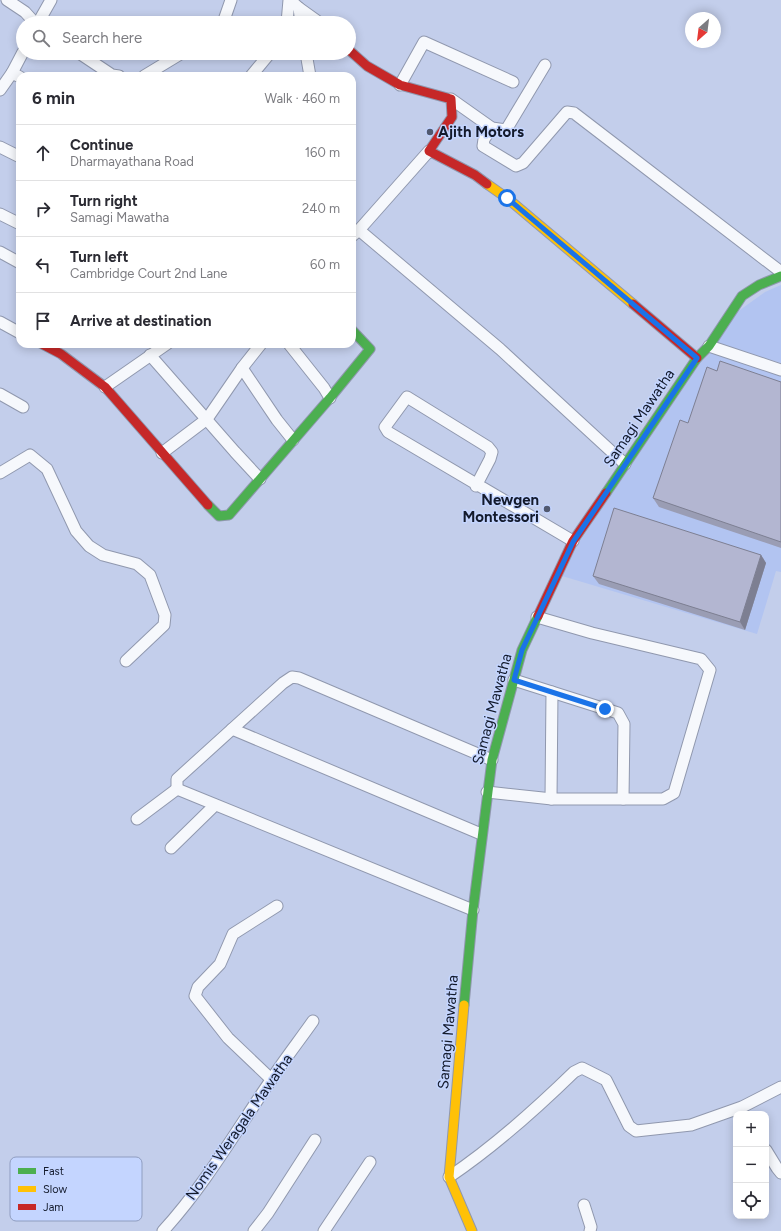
<!DOCTYPE html>
<meta charset="utf-8">
<style>
:root{--surface:#fff;--page:#f7f7f7;--text:#2b2b33;--muted:#7c7c81;--line:#e1e1e2}
body{margin:0;font-family:Figtree,sans-serif;background:var(--page);color:var(--text)}
.controls{position:absolute;right:12px;bottom:12px;display:grid;overflow:hidden;border-radius:8px;box-shadow:0 2px 10px #0003}
.controls button{width:36px;height:36px;display:grid;place-items:center;padding:0;border:0;border-bottom:1px solid var(--line);background:var(--surface);color:var(--text);font:20px sans-serif}
.compass{position:absolute;left:685px;top:12px;width:36px;height:36px;border-radius:50%;background:var(--surface);box-shadow:0 2px 10px #0003;rotate:208deg}
.stop{position:absolute;width:12px;height:12px;margin:-9px;border:3px solid #1a73e8;border-radius:50%;background:#fff}
.stop.end{background:#1a73e8;border-color:#fff;box-shadow:0 1px 4px #0008}
.list{margin:0;padding:0;list-style:none}
h2{display:flex;justify-content:space-between;align-items:center;height:52px;margin:0;padding:0 16px;font-size:17px}
h2 small{font-size:13px;font-weight:400;color:var(--muted)}
.list li{display:grid;grid-template-columns:26px 1fr auto;gap:12px;align-items:center;box-sizing:border-box;height:56px;padding:0 16px;border-top:1px solid var(--line)}
.list b{display:block;font-size:15px;white-space:nowrap}
.list p{margin:0;font-size:13px;white-space:nowrap;color:var(--muted)}
.list em{font-size:13px;font-style:normal;color:var(--muted)}
.icon{flex:none;width:22px;height:22px;fill:none;stroke:currentColor;stroke-width:2;stroke-linecap:round;stroke-linejoin:round}
.map{position:relative;flex:none;width:781px;height:1231px;overflow:hidden}
.search{position:absolute;background:var(--surface);box-shadow:0 2px 10px #0003;left:16px;top:16px;width:340px;height:44px;display:flex;align-items:center;gap:10px;box-sizing:border-box;padding:0 14px;border-radius:22px;color:var(--muted);font-size:15px}
.panel{position:absolute;background:var(--surface);box-shadow:0 2px 10px #0003;left:16px;top:72px;width:340px;height:276px;border-radius:12px}
.map>svg:first-child{display:block}
</style>
<div class="map">
<svg width="781" height="1231" viewBox="0 0 781 1231">
<rect width="100%" height="100%" fill="#c3ceeb"/>
<g fill="#b2c4f1">
<polygon points="781,285 781,363 716,344 733,315 765,292"/>
<polygon points="711,353 781,375 781,572 776,571 757,634 562,576 578,544 701,362"/>
</g>
<g fill="none" stroke-linecap="round" stroke-linejoin="round">
<defs>
<g id="street">
<polyline points="7,0 25,12 35,23"/>
<polyline points="290,0 299,8 320,23"/>
<polyline points="299,8 301,23"/>
<polyline points="38,23 51,0"/>
<polyline points="223,23 231,0"/>
<polyline points="287,23 289,0"/>
<polyline points="79,53 112,75 119,76"/>
<polyline points="306,53 310,76"/>
<polyline points="12,73 23,52"/>
<polyline points="144,76 182,53"/>
<polyline points="251,76 270,53"/>
<polyline points="400,85 424,42 513,82"/>
<polyline points="0,90 12,73 20,77"/>
<polyline points="451,99 492,128 506,130 545,65"/>
<polyline points="492,128 484,139 483,146 516,166 523,163 567,112 574,113 781,272"/>
<polyline points="0,147 20,157"/>
<polyline points="0,214 20,224"/>
<polyline points="359,230 500,349 625,464"/>
<polyline points="352,236 359,230 429,151"/>
<polyline points="0,252 20,263"/>
<polyline points="0,322 20,333"/>
<polyline points="289,344 324,388 330,398"/>
<polyline points="709,346 781,370"/>
<polyline points="150,355 235,452 260,479"/>
<polyline points="242,368 277,420 293,440"/>
<polyline points="105,387 167,344"/>
<polyline points="0,394 23,407"/>
<polyline points="162,453 207,419 242,368 261,344"/>
<polyline points="0,473 30,455 47,469 76,531 89,546 103,555 137,564 150,575 165,615 164,625 126,661"/>
<polyline points="476,486 490,459 492,452 488,447 407,397 385,427 388,432 573,541"/>
<polyline points="514,680 618,713 624,724 623,799"/>
<polyline points="232,729 481,834"/>
<polyline points="177,789 177,779 283,683 292,677 299,678 492,760"/>
<polyline points="177,789 473,910"/>
<polyline points="487,792 552,799 663,799 674,793 710,670 701,659 592,633 537,617"/>
<polyline points="551,799 552,692"/>
<polyline points="137,819 177,789"/>
<polyline points="171,848 215,805"/>
<polyline points="271,1079 228,1038 195,996 198,987 220,964 233,934 277,906"/>
<polyline points="766,1150 777,1168 781,1173"/>
<path d="M449 1177C495 1146 535 1110 574 1072L582 1068 606 1080 629 1126 636 1131 691 1125 742 1107 781 1087"/>
<polyline points="584,1205 591,1227 590,1231"/>
<path d="M163 1231C205 1185 236 1131 271 1080 284 1060 299 1041 313 1021"/>
<polyline points="254,1231 268,1213 315,1140"/>
<polyline points="324,1231 370,1162"/>
</g>
<g id="fast">
<polyline points="606,493 697,358 709,346 742,296 759,285 781,276"/>
<polyline points="208,505 219,516 229,515 330,398 370,349 352,330"/>
<polyline points="464,1005 473,910 492,760 522,650 538,616"/>
</g>
<g id="slow">
<polyline points="487,184 507,198 633,304"/>
<polyline points="464,1005 449,1177 472,1231"/>
</g>
<g id="jam">
<polyline points="349,50 367,66 400,85 451,99 452,117 429,151 475,175 487,184"/>
<polyline points="633,304 697,358"/>
<polyline points="42,344 61,354 105,387 208,505"/>
<polyline points="538,616 573,541 606,493"/>
</g>
</defs>
<use href="#street" stroke="#9098ae" stroke-width="13"/>
<use href="#fast" stroke="#9098ae" stroke-width="11"/>
<use href="#slow" stroke="#9098ae" stroke-width="11"/>
<use href="#jam" stroke="#9098ae" stroke-width="11"/>
<use href="#street" stroke="#f6f8fc" stroke-width="11"/>
<use href="#fast" stroke="#4caf50" stroke-width="9"/>
<use href="#slow" stroke="#ffc107" stroke-width="9"/>
<use href="#jam" stroke="#c62828" stroke-width="9"/>
</g>
<g fill="#9a9db4">
<polygon points="717,371 781,382 781,548 659,507 653,498"/>
<polygon points="761,555 766,563 745,630 599,584 593,576"/>
</g>
<polygon fill="#7d7f92" points="761,555 766,563 745,630 740,622"/>
<g fill="#b3b6d1" stroke="#7d7f92">
<polygon points="720,361 781,382 781,542 653,498 680,420 688,423 707,367 717,371"/>
<polygon points="614,508 761,555 740,622 593,576"/>
</g>
<g fill="none" stroke-linecap="round" stroke-linejoin="round">
<polyline stroke="#1a73e8" stroke-width="5" points="507,198 697,358 573,542 522,650 514,680 605,709"/>
</g>
<g fill="#51596f" stroke="#c4d5ff" stroke-width="1.5">
<circle cx="430" cy="132" r="4"/>
<circle cx="547" cy="509" r="4"/>
</g>
<g text-anchor="middle" dominant-baseline="central" stroke-width="3" stroke-linejoin="round" paint-order="stroke">
<g font-size="15" font-weight="bold" fill="#131a2c" stroke="#c4d5ff" text-anchor="start">
<text x="438" y="132">Ajith Motors</text>
<text x="539" y="500" text-anchor="end">Newgen<tspan x="539" dy="17">Montessori</tspan></text>
</g>
<g font-size="15" fill="#131a2c" stroke="#c4d5ff">
<text transform="translate(639 418) rotate(-56)">Samagi Mawatha</text>
<text transform="translate(492 709) rotate(-75)">Samagi Mawatha</text>
<text transform="translate(448 1032) rotate(-85)">Samagi Mawatha</text>
<text transform="translate(239 1127) rotate(-55)">Nomis Weragala Mawatha</text>
</g>
</g>
<rect x="10" y="1157" width="132" height="64" rx="6" fill="#c4d5ff" stroke="#8f9dc0" stroke-width="1"/>
<rect x="18" y="1168" width="18" height="6" fill="#4caf50"/>
<rect x="18" y="1186" width="18" height="6" fill="#ffc107"/>
<rect x="18" y="1204" width="18" height="6" fill="#c62828"/>
<g font-size="11" fill="#131a2c">
<text x="43" y="1175">Fast</text>
<text x="43" y="1193">Slow</text>
<text x="43" y="1211">Jam</text>
</g>
</svg>
<div class="controls">
<button>+</button>
<button>−</button>
<button><svg class="icon" aria-label="locate" viewBox="0 0 24 24"><circle cx="12" cy="12" r="6"/><path d="M12 2v4M12 18v4M2 12h4M18 12h4"/></svg></button>
</div>
<svg class="compass" viewBox="-18 -18 36 36"><path d="M0-13l5 13h-10z" fill="#e53935"/><path d="M0 13l5-13h-10z" fill="#7c7c81"/></svg>
<div class="stop" style="left:507px;top:198px"></div>
<div class="stop end" style="left:605px;top:709px"></div>
<div class="search"><svg class="icon" aria-label="search" viewBox="0 0 24 24"><circle cx="10" cy="10" r="6"/><path d="M15 15l6 6"/></svg>Search here</div>
<section class="panel">
<h2>6 min<small>Walk · 460 m</small></h2>
<ul class="list">
<li><svg class="icon" aria-label="ahead" viewBox="0 0 24 24"><path d="M12 20V5M6 11l6-6 6 6"/></svg><div><b>Continue</b><p>Dharmayathana Road</p></div><em>160 m</em></li>
<li><svg class="icon" aria-label="right" viewBox="0 0 24 24"><path d="M7 20v-9h11M14 6l5 5-5 5"/></svg><div><b>Turn right</b><p>Samagi Mawatha</p></div><em>240 m</em></li>
<li><svg class="icon" aria-label="left" viewBox="0 0 24 24"><path d="M17 20v-9H6M10 6l-5 5 5 5"/></svg><div><b>Turn left</b><p>Cambridge Court 2nd Lane</p></div><em>60 m</em></li>
<li><svg class="icon" aria-label="arrive" viewBox="0 0 24 24"><path d="M6 21V4h12l-3 4 3 4H6"/></svg><div><b>Arrive at destination</b></div></li>
</ul>
</section>
</div>
